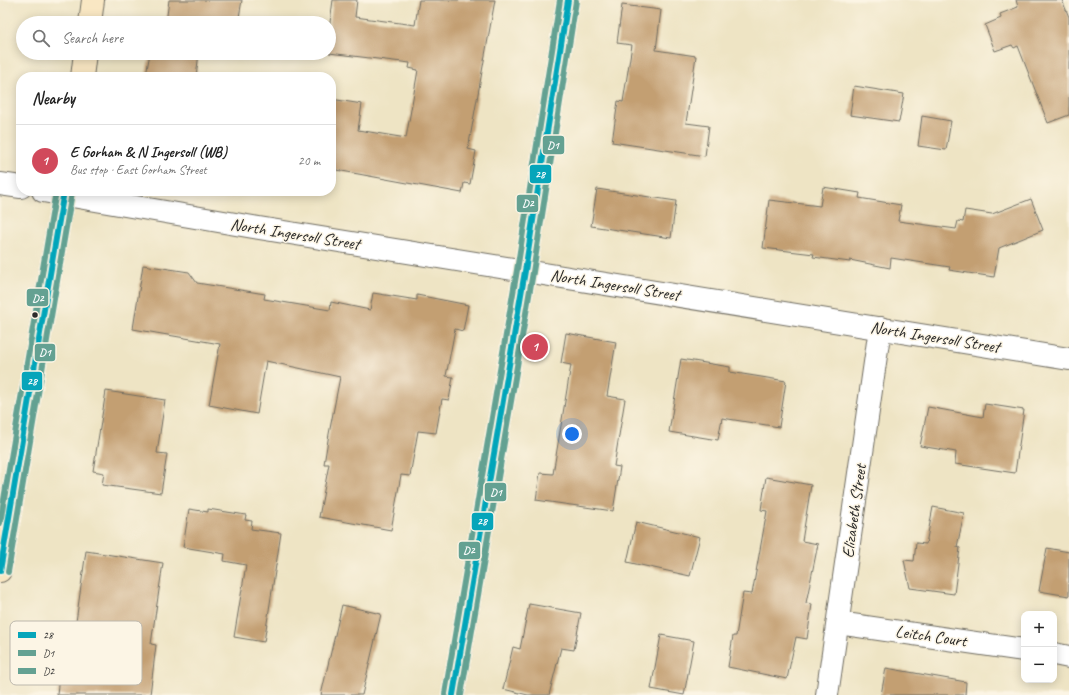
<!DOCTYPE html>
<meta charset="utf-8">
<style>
:root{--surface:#fff;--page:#f2f2f2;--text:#222;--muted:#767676;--line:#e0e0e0;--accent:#d1495b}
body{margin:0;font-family:Caveat,sans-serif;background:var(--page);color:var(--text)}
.controls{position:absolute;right:12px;bottom:12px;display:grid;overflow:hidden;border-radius:8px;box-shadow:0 2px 10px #0003}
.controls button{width:36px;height:36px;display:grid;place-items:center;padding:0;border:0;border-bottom:1px solid var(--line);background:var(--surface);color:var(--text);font:20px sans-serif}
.you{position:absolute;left:572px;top:434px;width:14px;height:14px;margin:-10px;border:3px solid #fff;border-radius:50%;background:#1a73e8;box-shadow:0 0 0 6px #1a73e833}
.badge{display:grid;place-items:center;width:26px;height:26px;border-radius:50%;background:var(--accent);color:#fff;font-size:13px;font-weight:700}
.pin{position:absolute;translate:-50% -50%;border:2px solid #fff;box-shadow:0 1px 4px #0006}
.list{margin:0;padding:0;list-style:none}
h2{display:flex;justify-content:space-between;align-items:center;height:52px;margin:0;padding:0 16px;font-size:17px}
h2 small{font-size:13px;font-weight:400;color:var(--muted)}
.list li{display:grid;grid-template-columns:26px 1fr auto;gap:12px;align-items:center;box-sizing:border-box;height:72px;padding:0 16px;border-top:1px solid var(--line)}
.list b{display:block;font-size:15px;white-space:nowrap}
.list p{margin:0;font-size:13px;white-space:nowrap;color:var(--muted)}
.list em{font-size:13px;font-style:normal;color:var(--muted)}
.icon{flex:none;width:22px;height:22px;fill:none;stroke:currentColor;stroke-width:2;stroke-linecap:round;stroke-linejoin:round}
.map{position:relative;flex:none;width:1069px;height:695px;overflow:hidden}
.search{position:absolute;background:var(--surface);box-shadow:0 2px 10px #0003;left:16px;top:16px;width:320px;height:44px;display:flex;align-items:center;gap:10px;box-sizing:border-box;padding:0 14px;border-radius:22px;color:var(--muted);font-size:15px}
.panel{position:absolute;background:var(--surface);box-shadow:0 2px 10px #0003;left:16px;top:72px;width:320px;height:124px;border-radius:16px}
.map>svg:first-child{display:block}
</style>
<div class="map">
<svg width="1069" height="695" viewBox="0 0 1069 695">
<rect width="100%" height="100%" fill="#fcf5e5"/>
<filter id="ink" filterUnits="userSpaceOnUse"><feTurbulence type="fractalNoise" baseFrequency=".025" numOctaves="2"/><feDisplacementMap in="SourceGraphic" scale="8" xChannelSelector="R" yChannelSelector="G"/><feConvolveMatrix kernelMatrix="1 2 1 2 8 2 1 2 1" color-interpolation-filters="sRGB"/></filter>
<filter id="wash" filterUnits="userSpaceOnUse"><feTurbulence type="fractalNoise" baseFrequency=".012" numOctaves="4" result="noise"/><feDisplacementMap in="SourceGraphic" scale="16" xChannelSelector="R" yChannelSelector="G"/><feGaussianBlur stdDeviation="0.9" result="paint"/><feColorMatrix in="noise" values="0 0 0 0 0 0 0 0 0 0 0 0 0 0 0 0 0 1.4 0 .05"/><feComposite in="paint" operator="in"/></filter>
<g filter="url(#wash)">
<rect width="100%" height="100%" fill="#eee4c4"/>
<g id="blocks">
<g fill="#c39f72">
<polygon points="169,0 242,0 238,23 166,23"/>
<polygon points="333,0 357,0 355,17 415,25 419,0 495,0 468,149 476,151 470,184 464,183 462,193 331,169 331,99 362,104 358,130 406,138 418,70 409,68 410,63 329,53 329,30"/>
<polygon points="1016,0 1062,0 1069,17 1069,115 1048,123 1018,46 1014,48 1012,45 995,51 985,25 1001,18 1000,14 1018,7"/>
<polygon points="622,5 661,10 656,50 696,56 686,123 709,126 705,156 612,142 618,101 623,102 632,45 617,43"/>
<polygon points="150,53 199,53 196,77 161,77 146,75"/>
<polygon points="854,86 904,94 899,122 850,115"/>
<polygon points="922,116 951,121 946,150 918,146"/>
<polygon points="823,187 860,193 859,198 901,205 898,221 956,229 958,221 963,222 965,210 992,214 1031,199 1043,230 999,248 994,277 949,270 950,267 891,258 890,268 850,260 850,262 813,257 814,254 763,248 769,200 820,206"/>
<polygon points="597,189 676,201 671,238 591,226"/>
<polygon points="143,265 189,272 197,283 265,294 264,299 330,310 331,302 370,310 373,293 417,300 417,295 468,305 463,331 455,329 446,376 453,377 449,400 442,399 436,433 418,431 410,476 401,475 391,530 319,517 329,464 324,464 329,434 340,377 266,361 257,414 209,405 220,344 133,329"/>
<polygon points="566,333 616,342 607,396 625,399 614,466 620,467 613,511 536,500 540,473 553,474 571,365 561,363"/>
<polygon points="681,359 730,367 730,372 786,381 779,427 722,418 718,440 669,432"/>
<polygon points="106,391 165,400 157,453 167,454 161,493 102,485 104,473 93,471"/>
<polygon points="985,404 1024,410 1015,473 955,464 956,452 920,446 928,407 983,417"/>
<polygon points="766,477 811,485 802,541 818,544 806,603 812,604 807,639 796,637 787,679 728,667 733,636 736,636 743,593 752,594 767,511 761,510"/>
<polygon points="933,507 964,513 957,547 960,548 954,594 910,588 904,560 914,561 916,543 926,544"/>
<polygon points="189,509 208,512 208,509 246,515 245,520 252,521 251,529 281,533 264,642 234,637 246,565 224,561 225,554 183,547"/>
<polygon points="636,522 700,537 690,576 627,562"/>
<polygon points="1047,548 1069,552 1069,596 1039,591"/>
<polygon points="86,551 163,563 151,644 156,645 150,695 57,695 63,635 74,636"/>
<polygon points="529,604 581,613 574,650 561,648 549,695 528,695 503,689 513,647 520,649"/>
<polygon points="342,605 381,614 362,695 321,695"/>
<polygon points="661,635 694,641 684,695 651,689"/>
<polygon points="886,668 966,682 965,695 881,695"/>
</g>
</g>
</g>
<g filter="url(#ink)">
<use href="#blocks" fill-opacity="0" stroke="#6f6c61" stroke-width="1"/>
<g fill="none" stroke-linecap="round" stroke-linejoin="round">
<defs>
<g id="street">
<polyline points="0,184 21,187"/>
<polyline points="43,191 259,228 1069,359"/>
<polyline points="838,623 1024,650"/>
<polyline points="1054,654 1069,657"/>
<polyline points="827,695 880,328"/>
</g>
<g id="secondary">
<polyline points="90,23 93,0"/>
<polyline points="82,77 85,53"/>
<polyline points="0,571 64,191"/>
<polyline points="453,695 525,271 568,0"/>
</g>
</defs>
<use href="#street" stroke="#6f6c61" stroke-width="24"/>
<use href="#secondary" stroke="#6f6c61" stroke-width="24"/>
<use href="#street" stroke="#fff" stroke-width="22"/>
<use href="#secondary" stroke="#f9e7c3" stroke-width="22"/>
<defs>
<g id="bus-1">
<polyline points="0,571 64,191"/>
<polyline points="453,695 525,271 568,0"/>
</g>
<g id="bus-2">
<polyline points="8,572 72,192"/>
<polyline points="461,695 533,272 576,1"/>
</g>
<g id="bus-3">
<polyline points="0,523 56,191"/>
<polyline points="445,694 517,270 560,0"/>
</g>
</defs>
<use href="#bus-1" stroke="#fcf5e5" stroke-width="9"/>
<use href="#bus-2" stroke="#fcf5e5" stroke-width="9"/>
<use href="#bus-3" stroke="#fcf5e5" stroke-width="9"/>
<use href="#bus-1" stroke="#06a5ba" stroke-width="6"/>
<use href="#bus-2" stroke="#64a192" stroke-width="6"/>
<use href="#bus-3" stroke="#64a192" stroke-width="6"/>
</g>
</g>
<circle fill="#2b2b2b" stroke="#fcf5e5" stroke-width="1.5" cx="35" cy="315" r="3.5"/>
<g text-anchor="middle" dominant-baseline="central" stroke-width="3" stroke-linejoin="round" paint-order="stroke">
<g font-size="17" fill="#2b2b2b" stroke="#fcf5e5">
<text transform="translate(295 234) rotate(9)">North Ingersoll Street</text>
<text transform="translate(615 285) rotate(9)">North Ingersoll Street</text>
<text transform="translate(935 337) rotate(9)">North Ingersoll Street</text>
<text transform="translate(854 511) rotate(-82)">Elizabeth Street</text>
<text transform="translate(931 636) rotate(8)">Leitch Court</text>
</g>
</g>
<rect x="10" y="621" width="132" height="64" rx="6" fill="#fcf5e5" stroke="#bdb8ad" stroke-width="1"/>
<rect x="18" y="632" width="18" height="6" fill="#06a5ba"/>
<rect x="18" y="650" width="18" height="6" fill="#64a192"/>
<rect x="18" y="668" width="18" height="6" fill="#64a192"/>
<g font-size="11" fill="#2b2b2b">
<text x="43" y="639">28</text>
<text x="43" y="657">D1</text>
<text x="43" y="675">D2</text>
</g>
<g stroke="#fcf5e5" stroke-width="1.5">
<rect x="542" y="135" width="23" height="20" rx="4" fill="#64a192"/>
<rect x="529" y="164" width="23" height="20" rx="4" fill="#06a5ba"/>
<rect x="516" y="194" width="23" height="19" rx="4" fill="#64a192"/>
<rect x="26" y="288" width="23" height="19" rx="4" fill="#64a192"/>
<rect x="34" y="343" width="22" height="19" rx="4" fill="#64a192"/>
<rect x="21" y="371" width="22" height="20" rx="4" fill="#06a5ba"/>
<rect x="484" y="482" width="23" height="20" rx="4" fill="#64a192"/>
<rect x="471" y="512" width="23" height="19" rx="4" fill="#06a5ba"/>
<rect x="458" y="541" width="23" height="19" rx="4" fill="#64a192"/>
</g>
<g font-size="11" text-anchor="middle" font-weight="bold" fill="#fff">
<text x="553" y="149">D1</text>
<text x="540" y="178">28</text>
<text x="528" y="207">D2</text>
<text x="38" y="302">D2</text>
<text x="45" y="356">D1</text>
<text x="32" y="385">28</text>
<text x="496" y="496">D1</text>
<text x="482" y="525">28</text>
<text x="469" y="554">D2</text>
</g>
</svg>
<div class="controls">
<button>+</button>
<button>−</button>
</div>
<div class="you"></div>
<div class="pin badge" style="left:535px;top:347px">1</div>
<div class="search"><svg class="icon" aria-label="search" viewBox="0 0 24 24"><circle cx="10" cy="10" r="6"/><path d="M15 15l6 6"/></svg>Search here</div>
<section class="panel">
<h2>Nearby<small></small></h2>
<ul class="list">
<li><span class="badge">1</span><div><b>E Gorham &amp; N Ingersoll (WB)</b><p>Bus stop · East Gorham Street</p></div><em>20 m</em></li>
</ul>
</section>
</div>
